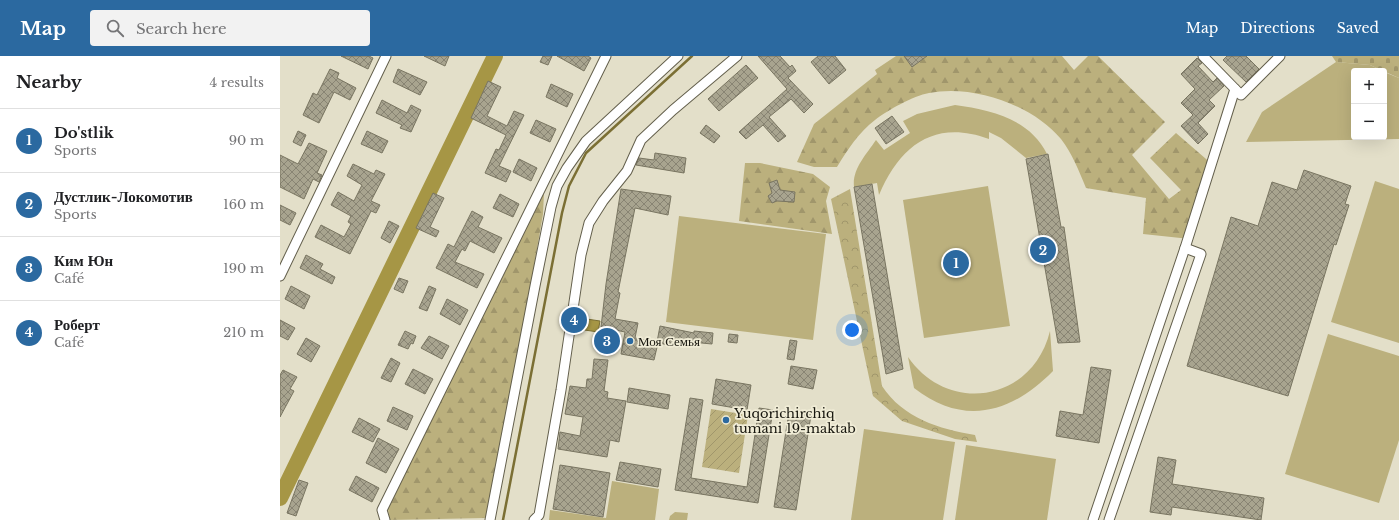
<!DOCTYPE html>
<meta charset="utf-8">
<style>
:root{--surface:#fff;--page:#f2f2f2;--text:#202124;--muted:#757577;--line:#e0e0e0;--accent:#2b69a0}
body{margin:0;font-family:"Libre Baskerville",serif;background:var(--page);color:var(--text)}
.controls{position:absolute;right:12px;top:12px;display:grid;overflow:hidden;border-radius:4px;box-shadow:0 4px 16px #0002}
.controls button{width:36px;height:36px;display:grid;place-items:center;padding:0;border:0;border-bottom:1px solid var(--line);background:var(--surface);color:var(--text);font:20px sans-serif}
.you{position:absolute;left:572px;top:274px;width:14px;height:14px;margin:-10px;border:3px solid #fff;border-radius:50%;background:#1a73e8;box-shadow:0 0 0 6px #1a73e833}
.badge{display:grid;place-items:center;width:26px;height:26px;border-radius:50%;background:var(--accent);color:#fff;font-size:13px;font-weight:700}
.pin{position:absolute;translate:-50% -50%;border:2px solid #fff;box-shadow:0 1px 4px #0006}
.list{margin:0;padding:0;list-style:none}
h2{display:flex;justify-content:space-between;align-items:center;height:52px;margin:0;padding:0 16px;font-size:17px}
h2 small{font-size:13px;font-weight:400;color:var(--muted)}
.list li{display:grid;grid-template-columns:26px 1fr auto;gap:12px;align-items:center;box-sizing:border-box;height:64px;padding:0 16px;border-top:1px solid var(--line)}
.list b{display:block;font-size:15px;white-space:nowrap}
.list p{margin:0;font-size:13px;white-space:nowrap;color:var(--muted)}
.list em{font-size:13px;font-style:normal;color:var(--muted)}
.icon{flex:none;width:22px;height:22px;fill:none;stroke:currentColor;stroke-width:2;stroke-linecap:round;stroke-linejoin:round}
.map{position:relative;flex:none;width:1119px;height:464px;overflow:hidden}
header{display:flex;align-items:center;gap:24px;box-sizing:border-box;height:56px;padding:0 20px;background:var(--accent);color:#fff}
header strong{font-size:19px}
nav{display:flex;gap:22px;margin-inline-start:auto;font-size:14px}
.search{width:280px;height:36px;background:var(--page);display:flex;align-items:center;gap:10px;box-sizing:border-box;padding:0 14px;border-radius:4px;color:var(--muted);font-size:15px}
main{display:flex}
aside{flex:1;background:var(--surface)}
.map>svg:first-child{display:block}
</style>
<header>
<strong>Map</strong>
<div class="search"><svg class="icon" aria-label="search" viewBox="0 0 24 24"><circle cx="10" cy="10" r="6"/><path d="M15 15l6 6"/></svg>Search here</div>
<nav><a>Map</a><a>Directions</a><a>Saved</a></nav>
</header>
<main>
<aside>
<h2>Nearby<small>4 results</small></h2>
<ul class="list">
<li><span class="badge">1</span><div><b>Do'stlik</b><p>Sports</p></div><em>90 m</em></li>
<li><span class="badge">2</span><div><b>Дустлик-Локомотив</b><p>Sports</p></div><em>160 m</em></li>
<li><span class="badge">3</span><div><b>Ким Юн</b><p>Café</p></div><em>190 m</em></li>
<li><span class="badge">4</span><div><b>Роберт</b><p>Café</p></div><em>210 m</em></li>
</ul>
</aside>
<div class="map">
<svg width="1119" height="464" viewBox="0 0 1119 464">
<defs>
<pattern id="forest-firs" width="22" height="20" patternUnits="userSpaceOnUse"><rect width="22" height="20" fill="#bbb07d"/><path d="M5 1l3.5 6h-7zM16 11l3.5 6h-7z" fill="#a0966b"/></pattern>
<pattern id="cemetery-stones" width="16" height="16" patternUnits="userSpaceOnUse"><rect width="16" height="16" fill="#bbb07d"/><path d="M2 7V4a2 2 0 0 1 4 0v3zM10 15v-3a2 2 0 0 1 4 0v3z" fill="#a0966b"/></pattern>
<pattern id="park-crowns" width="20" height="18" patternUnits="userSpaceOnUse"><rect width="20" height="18" fill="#bbb07d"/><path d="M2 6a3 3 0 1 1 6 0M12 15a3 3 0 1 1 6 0" fill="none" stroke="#a0966b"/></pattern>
<pattern id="garden-furrows" width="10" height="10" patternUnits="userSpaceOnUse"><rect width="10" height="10" fill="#bbb07d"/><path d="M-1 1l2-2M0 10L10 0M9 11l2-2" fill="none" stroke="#a0966b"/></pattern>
<pattern id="building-cross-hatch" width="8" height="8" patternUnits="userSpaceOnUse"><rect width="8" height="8" fill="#a8a48f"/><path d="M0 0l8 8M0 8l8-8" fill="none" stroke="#888473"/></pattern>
</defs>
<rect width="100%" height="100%" fill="#e3dfc9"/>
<g fill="#bbb07d">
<polygon points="1056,6 1090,9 1103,15 1074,15 1074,81 1104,81 1104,16 1119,22 1119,83 966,86 982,56"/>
<path d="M675 49C711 54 750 63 767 98L746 102 721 82 709 76V83C655 63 620 89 599 139L597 127 574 131C572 113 586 99 596 84L604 94 630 77 623 65 637 58Z"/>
<polygon points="1095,125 1119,133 1119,287 1051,266"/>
<polygon points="708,130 730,270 644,282 623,144"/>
<polygon points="399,160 546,178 533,284 386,266"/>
<path d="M770 275 773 315C732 357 684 371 634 332L628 301C669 360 753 345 770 275Z"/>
<polygon points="1048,278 1119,300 1119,384 1099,447 1005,418"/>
<polygon points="584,373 675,386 663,464 571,464"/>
<polygon points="686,389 776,403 767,464 675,464"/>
<polygon points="332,425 379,433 375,464 269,464 270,454 326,462"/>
<polygon points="395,456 408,457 407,464 389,464 390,460"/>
</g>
<g fill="url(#forest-firs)">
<path d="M616 0H782L794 14 808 0H818L885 66 852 99 889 143 901 134 870 102 896 77 933 109 910 183 863 178 866 142 806 132C799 115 792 97 781 83 753 49 693 28 649 37 633 40 608 54 595 64 579 76 568 93 557 111H534L517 106 534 68 597 18 595 14Z"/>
<polygon points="465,107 480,107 533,118 550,131 546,145 552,178 459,165"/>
<polygon points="264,137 263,158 253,216 206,462 109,464 108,452"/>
</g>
<polygon fill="url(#cemetery-stones)" points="1052,0 1119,0 1119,22 1090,9 1056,6"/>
<path fill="url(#park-crowns)" d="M570 133 602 330C623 362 659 373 695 379L697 386 675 383 622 365 593 340 551 143Z"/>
<polygon fill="url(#garden-furrows)" points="431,353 468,359 459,417 422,411"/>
<polygon fill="#a69645" stroke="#7b6f34" points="300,262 320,265 318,276 298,273"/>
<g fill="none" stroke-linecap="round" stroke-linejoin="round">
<polyline stroke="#7b6f34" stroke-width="2.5" points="223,464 282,157 289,130 306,97 412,0"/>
<polyline stroke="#a69645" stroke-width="16" points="0,442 215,0"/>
</g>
<g fill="url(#building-cross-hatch)" stroke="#797561">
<polygon points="61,0 89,0 93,2 88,13"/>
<polygon points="144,0 169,0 165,10"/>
<polygon points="263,0 272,0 268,9 260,6"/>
<polygon points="277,0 308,0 311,2 304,15"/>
<polygon points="478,0 500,0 510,11 512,9 516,15 508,22 533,48 524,57 511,43 489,61 506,80 498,86 483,69 466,83 459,76 507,33"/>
<polygon points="538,0 555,0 566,14 549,28 531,6"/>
<polygon points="624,0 647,0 632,11"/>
<polygon points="947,0 966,0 979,13 966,26 943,4"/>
<polygon points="917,2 922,7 918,10 933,26 937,22 944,30 929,44 935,50 918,67 928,78 918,88 901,70 913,59 901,47 915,33 901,18"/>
<polygon points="466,9 478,22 439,55 428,43"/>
<polygon points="50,13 59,17 57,22 76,32 70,44 54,36 39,67 23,59 33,37 37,39"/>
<polygon points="118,13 147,26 140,39 113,26"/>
<polygon points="208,25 221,31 207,60 227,70 234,55 244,59 219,110 231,115 226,126 205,117 216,93 219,94 226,79 191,62"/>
<polygon points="271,28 293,38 287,51 266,41"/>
<polygon points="102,44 127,57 131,49 141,54 131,76 120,72 122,69 96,57"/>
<polygon points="612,60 624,76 606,88 595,72"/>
<polygon points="256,64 276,73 270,86 250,77"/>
<polygon points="426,69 440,80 434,87 420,77"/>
<polygon points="18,75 26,79 21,90 13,86"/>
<polygon points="87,75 108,85 102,97 81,88"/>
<polygon points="29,87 47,95 37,117 42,119 39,126 33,123 24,143 0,131 0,99 18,108"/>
<polygon points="375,97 406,102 404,117 356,109 359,102 374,104"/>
<polygon points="768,98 781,171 784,171 800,286 778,287 746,103"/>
<polygon points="239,103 257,112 251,125 233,116"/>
<polygon points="73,108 94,118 96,114 105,118 91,145 100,149 96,157 91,155 70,198 35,181 41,169 64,181 71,168 68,166 71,160 51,149 58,136 74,145 82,129 67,120"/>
<polygon points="1024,114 1071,130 1065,148 1069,149 1056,189 1054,188 1008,340 907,310 951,161 978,170 992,126 1017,134"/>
<polygon points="497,124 500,134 515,136 514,146 497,145 492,147 488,140 492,137 489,127"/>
<polygon points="592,128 623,313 606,318 574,131"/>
<polygon points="341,133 391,140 388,159 355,152 338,236 340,237 335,263 358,267 355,282 377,286 380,270 414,277 414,275 433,277 432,288 401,285 400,291 378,287 374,304 341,298 345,276 321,271 326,228"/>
<polygon points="153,137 164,142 150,171 159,175 156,181 136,172"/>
<polygon points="220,138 239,148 233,161 213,152"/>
<polygon points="0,149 16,157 10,169 0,164"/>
<polygon points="192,155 203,161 198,171 222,182 214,197 190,185 185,195 182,193 175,206 204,218 197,232 156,212 168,188 174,191"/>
<polygon points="109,165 119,170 110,187 101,182"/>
<polygon points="26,199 43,208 40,213 55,221 52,228 20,212"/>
<polygon points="119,222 128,225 123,237 114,233"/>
<polygon points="11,230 30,240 24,253 5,243"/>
<polygon points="149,230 156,233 147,255 139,252"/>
<polygon points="167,243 188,254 180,269 160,258"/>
<polygon points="0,264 15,272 8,284 0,280"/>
<polygon points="125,275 136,280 133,288 131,287 128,293 118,289"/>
<polygon points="449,278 458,279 457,287 448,286"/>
<polygon points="149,280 169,290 162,303 141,292"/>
<polygon points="26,282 40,290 31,306 17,298"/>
<polygon points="510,284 517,285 514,304 507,303"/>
<polygon points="111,302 120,307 111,326 101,322"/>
<polygon points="314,303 328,304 324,335 328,336 327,342 346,345 339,386 330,384 327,401 278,393 280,376 300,380 303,361 285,358 290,330 306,332 307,323 312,323"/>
<polygon points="511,310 537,314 533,333 508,328"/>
<polygon points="811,311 831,314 819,387 776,380 780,355 803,359"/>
<polygon points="133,313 153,323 145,338 125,328"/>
<polygon points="3,314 17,321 10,333 14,335 0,361 0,319"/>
<polygon points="436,323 471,329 467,354 432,348"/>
<polygon points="349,332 390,339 388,353 347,346"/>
<polygon points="410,342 423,344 411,422 467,431 479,352 493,354 478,447 395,434"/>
<polygon points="113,351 133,360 127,374 107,365"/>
<polygon points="509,356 531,359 516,454 494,451"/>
<polygon points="79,362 100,373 93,386 72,376"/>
<polygon points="98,382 119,393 106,417 86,407"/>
<polygon points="878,401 896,404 892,428 984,442 981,464 892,451 891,459 870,456"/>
<polygon points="340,406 381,413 378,431 336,424"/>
<polygon points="280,409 330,417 323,461 273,453"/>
<polygon points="76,420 99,432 92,446 69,434"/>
<polygon points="19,424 28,427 16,460 7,457"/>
</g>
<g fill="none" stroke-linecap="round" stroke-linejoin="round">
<defs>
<g id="minor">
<polyline points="923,0 961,39 1000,0"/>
<polyline points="0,220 106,0"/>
<polyline points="105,464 102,454 326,0"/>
<polyline points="210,464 255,230 271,151 277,130 287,112 306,85 398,0"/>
<polyline points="254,464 259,459 281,334 301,199 309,167 323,145 347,115 361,84 393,54 457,0"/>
<polyline points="813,464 905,192 955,33"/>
<polyline points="829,464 921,198 905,192"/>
</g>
</defs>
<use href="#minor" stroke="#635f4c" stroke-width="11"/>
<use href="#minor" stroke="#fff" stroke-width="9"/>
</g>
<g fill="#2b69a0" stroke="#f0ecd6" stroke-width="1.5">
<circle cx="350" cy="285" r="4"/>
<circle cx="446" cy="364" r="4"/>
</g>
<g text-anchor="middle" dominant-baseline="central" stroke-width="3.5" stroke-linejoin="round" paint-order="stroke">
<g font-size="13" fill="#16150d" stroke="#f0ecd6" text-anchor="start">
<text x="358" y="285">Моя Семья</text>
<text x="454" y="357">Yuqorichirchiq<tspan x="454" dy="15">tumani 19-maktab</tspan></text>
</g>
</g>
</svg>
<div class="controls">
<button>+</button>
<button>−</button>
</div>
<div class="you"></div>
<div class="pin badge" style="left:676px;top:207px">1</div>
<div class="pin badge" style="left:763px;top:194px">2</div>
<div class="pin badge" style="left:327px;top:285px">3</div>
<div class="pin badge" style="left:294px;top:264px">4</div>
</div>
</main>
